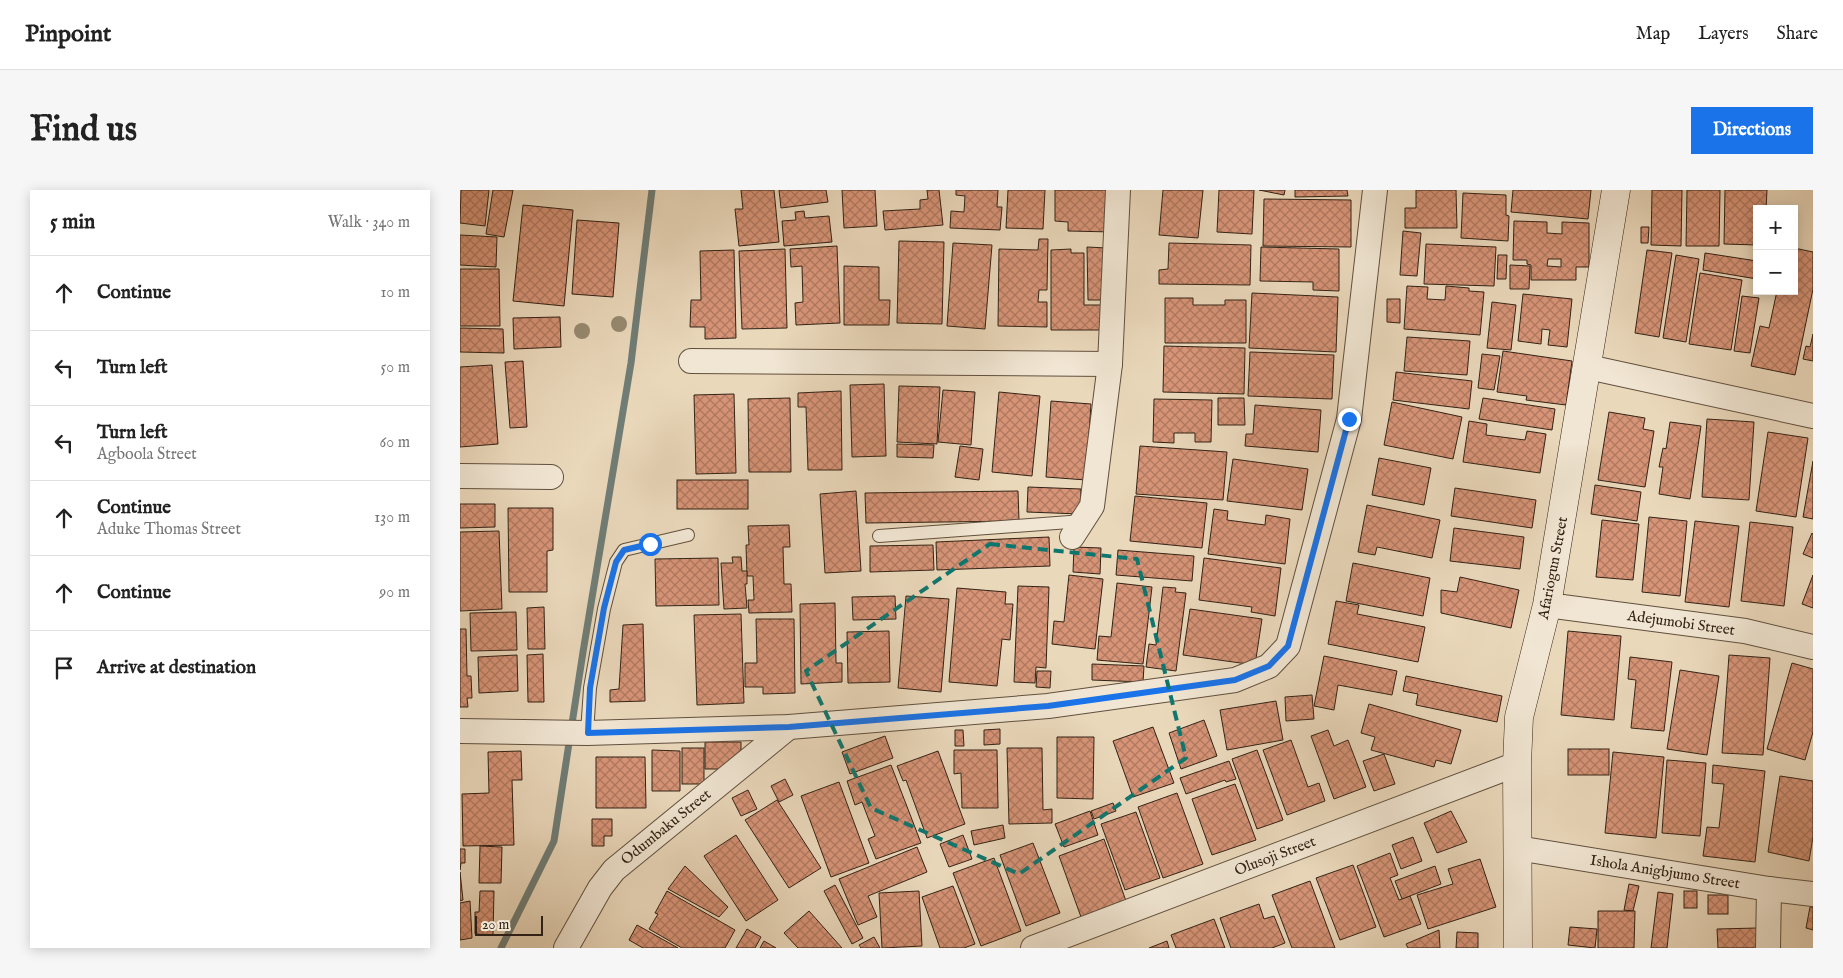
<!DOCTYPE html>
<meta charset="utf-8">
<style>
:root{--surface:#fff;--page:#f6f6f6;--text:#222;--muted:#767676;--line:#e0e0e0;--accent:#1a73e8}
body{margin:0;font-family:"IM FELL English",serif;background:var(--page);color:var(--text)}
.controls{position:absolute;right:15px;top:15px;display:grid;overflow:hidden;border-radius:0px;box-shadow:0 2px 12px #0003}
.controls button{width:45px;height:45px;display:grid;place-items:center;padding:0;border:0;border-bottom:1px solid var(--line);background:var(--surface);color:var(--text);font:25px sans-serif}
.scale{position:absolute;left:15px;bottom:12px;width:68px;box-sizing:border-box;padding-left:5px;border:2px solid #332215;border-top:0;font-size:14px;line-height:18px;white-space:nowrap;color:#332215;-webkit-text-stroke:4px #f1e6d3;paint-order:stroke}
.stop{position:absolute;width:15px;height:15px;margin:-11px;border:4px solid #1a73e8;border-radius:50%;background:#fff}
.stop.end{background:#1a73e8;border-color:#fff;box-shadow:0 1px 5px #0008}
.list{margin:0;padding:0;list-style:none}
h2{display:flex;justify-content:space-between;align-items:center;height:65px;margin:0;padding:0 20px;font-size:21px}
h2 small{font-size:16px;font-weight:400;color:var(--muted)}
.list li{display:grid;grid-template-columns:32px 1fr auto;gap:15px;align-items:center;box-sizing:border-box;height:75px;padding:0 20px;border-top:1px solid var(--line)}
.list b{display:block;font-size:19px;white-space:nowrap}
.list p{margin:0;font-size:16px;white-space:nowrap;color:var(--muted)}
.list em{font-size:16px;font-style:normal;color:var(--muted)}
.icon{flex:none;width:28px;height:28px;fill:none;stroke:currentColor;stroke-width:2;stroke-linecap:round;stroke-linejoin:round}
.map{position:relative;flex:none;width:1353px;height:758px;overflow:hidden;border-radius:0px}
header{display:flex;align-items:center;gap:30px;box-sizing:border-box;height:70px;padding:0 25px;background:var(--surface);border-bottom:1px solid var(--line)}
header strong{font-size:24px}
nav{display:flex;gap:28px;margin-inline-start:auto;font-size:18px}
.intro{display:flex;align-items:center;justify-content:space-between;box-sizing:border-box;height:120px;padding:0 30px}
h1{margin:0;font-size:35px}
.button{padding:12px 22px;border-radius:0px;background:var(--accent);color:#fff;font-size:18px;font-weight:700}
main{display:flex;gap:30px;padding:0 30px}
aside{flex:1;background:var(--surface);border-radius:0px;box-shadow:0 2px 12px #0003}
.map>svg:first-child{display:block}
</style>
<header>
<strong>Pinpoint</strong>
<nav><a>Map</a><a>Layers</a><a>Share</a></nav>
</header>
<div class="intro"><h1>Find us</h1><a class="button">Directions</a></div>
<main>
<aside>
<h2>5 min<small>Walk · 340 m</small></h2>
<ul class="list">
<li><svg class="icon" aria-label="ahead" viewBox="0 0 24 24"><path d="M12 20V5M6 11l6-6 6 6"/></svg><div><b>Continue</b></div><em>10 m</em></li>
<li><svg class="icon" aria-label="left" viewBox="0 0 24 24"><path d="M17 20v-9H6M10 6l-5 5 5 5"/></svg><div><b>Turn left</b></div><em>50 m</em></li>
<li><svg class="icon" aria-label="left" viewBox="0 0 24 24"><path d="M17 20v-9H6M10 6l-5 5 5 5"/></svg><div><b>Turn left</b><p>Agboola Street</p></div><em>60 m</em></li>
<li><svg class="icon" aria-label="ahead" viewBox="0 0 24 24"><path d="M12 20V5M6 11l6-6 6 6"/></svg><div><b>Continue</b><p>Aduke Thomas Street</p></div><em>130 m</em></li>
<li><svg class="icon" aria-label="ahead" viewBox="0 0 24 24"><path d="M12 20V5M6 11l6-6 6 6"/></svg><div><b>Continue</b></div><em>90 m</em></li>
<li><svg class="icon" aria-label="arrive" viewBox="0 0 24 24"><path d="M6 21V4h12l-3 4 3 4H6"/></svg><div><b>Arrive at destination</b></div></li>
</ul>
</aside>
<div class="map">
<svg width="1353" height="758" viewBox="0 0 1353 758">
<defs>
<pattern id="building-cross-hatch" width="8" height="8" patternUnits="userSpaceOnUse" patternTransform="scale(1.25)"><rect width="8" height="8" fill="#d79477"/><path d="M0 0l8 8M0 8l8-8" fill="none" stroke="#af7860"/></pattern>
</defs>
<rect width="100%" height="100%" fill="#ead8bb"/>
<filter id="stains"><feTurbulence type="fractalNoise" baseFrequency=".004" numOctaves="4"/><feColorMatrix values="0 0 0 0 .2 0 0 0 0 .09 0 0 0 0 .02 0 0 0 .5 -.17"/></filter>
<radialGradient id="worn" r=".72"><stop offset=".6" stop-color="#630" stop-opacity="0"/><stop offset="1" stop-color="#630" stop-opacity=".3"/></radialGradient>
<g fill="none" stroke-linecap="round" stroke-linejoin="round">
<polyline stroke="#707d76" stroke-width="7" points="41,758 94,651 123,462 171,173 192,0"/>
</g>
<g fill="url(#building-cross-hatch)" stroke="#332215" fill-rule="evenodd">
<polygon points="1,0 29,0 25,36 0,33"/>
<polygon points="33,0 53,0 44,47 26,44"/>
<polygon points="281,0 314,0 319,52 279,56 275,19 283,19"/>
<polygon points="319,0 366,0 368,12 321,18"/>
<polygon points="382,0 415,0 417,36 384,38"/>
<polygon points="467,0 479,0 483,35 425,40 423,21 460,19 460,10 468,9"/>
<polygon points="496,0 538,0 537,17 542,17 540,40 490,38 491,21 504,22 505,6 496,5"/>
<polygon points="548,0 585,0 583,39 546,38"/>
<polygon points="595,0 654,0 653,42 608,41 608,32 595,31"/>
<polygon points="703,0 743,0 738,48 699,45"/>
<polygon points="759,0 794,0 792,44 757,42"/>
<polygon points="799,0 825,0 824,5"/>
<polygon points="835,0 887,0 888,6 835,7"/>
<polygon points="956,0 996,0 997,38 945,38 945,18 956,18"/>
<polygon points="1053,0 1131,0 1128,29 1051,22"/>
<polygon points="1192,0 1222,0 1221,56 1191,55"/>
<polygon points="1227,0 1260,0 1259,56 1226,56"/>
<polygon points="1265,0 1307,0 1306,19 1297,19 1297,55 1264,54"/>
<polygon points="1003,3 1046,5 1046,25 1049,26 1048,51 1001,48"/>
<polygon points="804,9 891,10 891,57 803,56"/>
<polygon points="63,15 113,20 104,116 53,111"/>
<polygon points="344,21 345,28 369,26 372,52 324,56 322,31 336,30 335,22"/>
<polygon points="117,30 159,33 153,107 112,104"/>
<path d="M1054 31 1087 32V43L1102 44V32L1129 33V77H1116V90H1071V75L1067 74V70H1053ZM1088 69H1101V77L1087 76Z"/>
<polygon points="1181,37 1189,37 1188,53 1181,53"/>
<polygon points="943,41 961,43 957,86 940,85"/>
<polygon points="0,45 37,47 36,77 0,75"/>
<polygon points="579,49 588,49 587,100 579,100 578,112 587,112 587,137 538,136 539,59 578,60"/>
<polygon points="439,51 484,52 482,134 437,133"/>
<polygon points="493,53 532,55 525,139 487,136"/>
<polygon points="709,53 791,55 790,95 699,94 699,80 708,79"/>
<polygon points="966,54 1036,57 1034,96 964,94"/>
<polygon points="377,56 380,133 336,135 335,113 343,112 342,76 331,77 330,59"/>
<polygon points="627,57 647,58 648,110 628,110"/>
<polygon points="801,57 879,59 879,101 853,100 853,92 800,91"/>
<polygon points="1334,58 1353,62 1353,99 1335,185 1291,176 1300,136 1309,138 1317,101 1334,101"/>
<polygon points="325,59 327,138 282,139 279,61"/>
<polygon points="611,59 611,63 624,63 624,115 645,115 645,140 591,140 591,60"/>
<polygon points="274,60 276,148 245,149 245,137 230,137 231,110 241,110 240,61"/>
<polygon points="1187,60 1212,63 1199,147 1175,143"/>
<polygon points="1245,63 1297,71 1297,89 1243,80"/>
<polygon points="1038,65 1047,65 1046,89 1037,89"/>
<polygon points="1216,65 1239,69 1226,152 1203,148"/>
<polygon points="1050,75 1070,76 1069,99 1050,99"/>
<polygon points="384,76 419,77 419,110 430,110 429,135 384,135"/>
<polygon points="0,79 39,79 40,136 0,136"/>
<polygon points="1240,83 1282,90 1271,160 1229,154"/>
<polygon points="947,96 968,97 967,109 985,110 986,96 1009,98 1009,101 1024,102 1020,145 944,139"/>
<polygon points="792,103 878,107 876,162 789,158"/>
<polygon points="1063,104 1112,109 1107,157 1088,155 1090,140 1082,139 1081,154 1058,151"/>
<polygon points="1282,106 1299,108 1290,163 1274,161"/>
<polygon points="705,108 733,108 733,115 765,115 765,110 786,110 786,153 705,153"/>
<polygon points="927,109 940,109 940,133 927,132"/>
<polygon points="1032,112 1056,115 1051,160 1027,158"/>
<polygon points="100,127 101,157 54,159 53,128"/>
<polygon points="0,138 43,139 44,163 0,162"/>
<polygon points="1353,144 1353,171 1343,169 1346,156 1350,157"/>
<polygon points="947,147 1010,151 1007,185 944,181"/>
<polygon points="704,156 785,158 784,204 703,202"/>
<polygon points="1043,161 1112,171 1106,215 1066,210 1067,206 1037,202"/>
<polygon points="790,162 874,165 872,209 788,206"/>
<polygon points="1022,164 1040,166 1034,200 1018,198"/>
<polygon points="63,171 67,237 50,238 45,172"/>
<polygon points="32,175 38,254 0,257 0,177"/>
<polygon points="936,182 1012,191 1009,219 933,210"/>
<polygon points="424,194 426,266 392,267 390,195"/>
<polygon points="439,196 480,197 477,254 437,252"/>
<polygon points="483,200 515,202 511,255 478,252"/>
<polygon points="381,201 382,280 348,280 346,217 338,217 338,203"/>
<polygon points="539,202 580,206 572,286 532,282"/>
<polygon points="274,204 276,283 236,284 234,205"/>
<polygon points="330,208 331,282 289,282 288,209"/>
<polygon points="758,208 784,208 785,235 758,235"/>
<polygon points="1023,208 1095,219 1092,240 1019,229"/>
<polygon points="694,209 752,210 751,252 735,252 735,243 714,243 714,253 693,252"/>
<polygon points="591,211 631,214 626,290 586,287"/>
<polygon points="932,212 1002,227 993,269 924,255"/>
<polygon points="795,215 861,220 858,262 785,256 786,244 793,244"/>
<polygon points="1149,222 1185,228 1183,239 1194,241 1185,297 1138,290"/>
<polygon points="1247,229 1294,232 1289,310 1242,307"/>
<polygon points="1009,231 1027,234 1026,245 1065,250 1067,241 1086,244 1080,283 1003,272"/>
<polygon points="1210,232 1241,236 1230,309 1199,304 1203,277 1199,277 1203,258 1206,259"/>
<polygon points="1308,242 1348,248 1336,327 1296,321"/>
<polygon points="437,254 474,255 473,268 437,267"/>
<polygon points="500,256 523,259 519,290 495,287"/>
<polygon points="680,256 767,262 763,310 676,304"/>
<polygon points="919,268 971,278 964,315 912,305"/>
<polygon points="773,269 848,279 842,320 767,311"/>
<polygon points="1353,271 1353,329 1343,327"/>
<rect x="217" y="290" width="71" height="29"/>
<polygon points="1135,295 1181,302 1177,331 1131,324"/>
<polygon points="568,297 621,299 620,324 567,322"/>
<polygon points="995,298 1076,310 1072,338 991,326"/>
<polygon points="396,301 401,381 365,383 360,304"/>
<polygon points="558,301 559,331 406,333 405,303"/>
<polygon points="675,306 747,313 742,358 670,351"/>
<polygon points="0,314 35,314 35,337 0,338"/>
<polygon points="907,315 980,330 972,368 917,357 915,365 898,362"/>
<polygon points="48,318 93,318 93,360 87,361 87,402 49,402"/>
<polygon points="754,319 768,321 767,330 805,335 806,325 830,329 825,374 748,364"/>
<polygon points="1189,327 1227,331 1220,406 1182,402"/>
<polygon points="1142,330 1179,334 1173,390 1136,387"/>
<polygon points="1235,331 1279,336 1269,417 1225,412"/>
<polygon points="1290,332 1333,337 1324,416 1281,411"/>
<polygon points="329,335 330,357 323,357 324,394 331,394 332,422 289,423 288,410 294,410 293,386 287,386 286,355 289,355 288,336"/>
<polygon points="994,338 1064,347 1060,379 990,371"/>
<polygon points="39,341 42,419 0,421 0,342"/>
<polygon points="1352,343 1353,344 1353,368 1343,364"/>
<polygon points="589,347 590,376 477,380 476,352"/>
<polygon points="473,355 474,380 410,382 410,356"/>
<polygon points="614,357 641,358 640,384 613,382"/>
<polygon points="658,360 734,366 732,391 656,385"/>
<polygon points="272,367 281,367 282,381 287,381 287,394 285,394 287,418 264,419 261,373 273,373"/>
<polygon points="258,368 259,415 196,416 195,369"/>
<polygon points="744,368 821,378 815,426 791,422 792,417 739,410"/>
<polygon points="893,373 970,388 963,426 886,411"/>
<polygon points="609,385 643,389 635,459 592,454 594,431 604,432"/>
<polygon points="1353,385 1353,418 1342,414"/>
<polygon points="1000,387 1059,400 1051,438 981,423 981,400 997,402"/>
<polygon points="657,393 692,397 683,474 637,470 639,446 651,447"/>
<polygon points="558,396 589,397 586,478 576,477 575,493 554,492"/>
<polygon points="703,397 716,398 715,402 726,403 716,481 686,477 689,454 696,455"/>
<polygon points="497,398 546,402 545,414 553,414 550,450 542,449 537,496 489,492"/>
<polygon points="435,406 436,429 393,430 392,407"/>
<polygon points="446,406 489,409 481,502 438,498"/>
<polygon points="876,411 899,415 897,424 965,437 958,472 868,454"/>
<polygon points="375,413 376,473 382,473 382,492 341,494 340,414"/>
<polygon points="84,417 85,459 68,459 67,418"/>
<polygon points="730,419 802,429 795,475 723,465"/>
<polygon points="56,422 57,460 11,461 10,423"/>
<polygon points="281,424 284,513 237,515 234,425"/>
<polygon points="296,429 334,429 335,503 303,504 303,497 285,497 285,473 297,473"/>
<polygon points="183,434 185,511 150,512 150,500 159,499 163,435"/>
<polygon points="0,439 6,439 7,486 11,486 12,508 7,508 8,517 0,517"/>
<polygon points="429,441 430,492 388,493 387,442"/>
<polygon points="1108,441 1161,446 1154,530 1101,525"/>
<polygon points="83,464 84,512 68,512 67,465"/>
<polygon points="57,465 58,501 19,503 18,467"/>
<polygon points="1269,465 1310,468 1303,565 1262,563"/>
<polygon points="864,466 937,481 932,505 878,495 874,520 854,516"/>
<polygon points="1170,467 1212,472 1204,541 1171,538 1176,490 1168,489"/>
<polygon points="1332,473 1353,479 1353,542 1345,570 1307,559"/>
<polygon points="632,474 684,476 683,492 632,490"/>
<polygon points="1220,480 1259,486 1247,565 1207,559"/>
<polygon points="577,481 591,481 590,498 576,497"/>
<polygon points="946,486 1042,506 1037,532 956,515 958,504 943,501"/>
<polygon points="852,505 854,529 826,531 825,507"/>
<polygon points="816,511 823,550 767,560 760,520"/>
<polygon points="909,514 1001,540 991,574 976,570 974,577 911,560 915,547 901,543"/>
<polygon points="744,530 757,566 721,579 709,543"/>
<polygon points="693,537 714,593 673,607 653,551"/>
<polygon points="540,539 540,554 524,555 524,540"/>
<polygon points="495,540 503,540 504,556 495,556"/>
<polygon points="868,540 874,556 888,550 906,597 874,609 851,546"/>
<polygon points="425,546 433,568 390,584 382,562"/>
<polygon points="597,547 634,547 633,609 597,608"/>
<polygon points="831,550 848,597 859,593 865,611 827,625 803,560"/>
<polygon points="245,552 281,552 281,570 275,579 245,579"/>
<rect x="222" y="558" width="22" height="36"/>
<polygon points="547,558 582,558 583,620 592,619 592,633 549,634"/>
<rect x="1108" y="559" width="41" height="26"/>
<polygon points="192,560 220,561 220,601 192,601"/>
<polygon points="494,560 537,560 538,618 502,618 501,583 494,584"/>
<polygon points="797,560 823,630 797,639 772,569"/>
<polygon points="61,561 62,590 52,590 54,655 3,656 2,604 29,603 28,562"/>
<polygon points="478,561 505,634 467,648 446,590 443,591 437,576"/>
<polygon points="1153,562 1204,567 1196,648 1145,643"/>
<polygon points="924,564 935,594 914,601 903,571"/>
<polygon points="136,567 185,567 186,618 136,618"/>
<polygon points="1207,570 1246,573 1240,646 1202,643"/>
<polygon points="769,571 776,589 766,592 765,590 726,604 720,588"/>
<polygon points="431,575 461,653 416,669 408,649 415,646 402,612 395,615 387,591"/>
<polygon points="1253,575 1305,581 1295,672 1243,666 1247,637 1259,638 1264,594 1252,593"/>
<polygon points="1320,586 1353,591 1353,647 1349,671 1308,662"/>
<polygon points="325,589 333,605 319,612 311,596"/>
<polygon points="379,592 409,673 371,687 341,606"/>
<polygon points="775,594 796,650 752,665 732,609"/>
<polygon points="288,600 297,619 281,626 272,608"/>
<polygon points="717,603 743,674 703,688 678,617"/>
<polygon points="317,610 361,678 329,698 285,630"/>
<polygon points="653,613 656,621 634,629 631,621"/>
<polygon points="630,621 638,645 604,657 595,634"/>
<polygon points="991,621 1007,652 977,663 964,633"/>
<polygon points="676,622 700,688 665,700 641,634"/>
<polygon points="132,629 152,629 152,646 144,646 144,656 132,656"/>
<polygon points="543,635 545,648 514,655 511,641"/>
<polygon points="276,645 318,710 286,731 244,666"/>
<polygon points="503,645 512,669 489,677 480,654"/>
<polygon points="953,647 962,671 941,679 932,655"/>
<polygon points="644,649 666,711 621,727 599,666"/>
<polygon points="573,653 600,723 566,736 540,665"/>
<polygon points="20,656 42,657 41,693 19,693"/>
<polygon points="457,657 467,682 408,706 417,727 398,735 379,689"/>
<polygon points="0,659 5,659 5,673 1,673 0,680"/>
<polygon points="930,663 938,685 930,688 939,710 950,706 961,734 924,747 897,676"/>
<polygon points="534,668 561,741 521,756 493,683"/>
<polygon points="1020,669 1036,717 968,739 957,705 993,694 988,679"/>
<polygon points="893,675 916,737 880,750 856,688"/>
<polygon points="225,676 268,717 259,727 208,699"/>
<polygon points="975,676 981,694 942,709 935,691"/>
<polygon points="0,682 3,710 0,711"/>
<polygon points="850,691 875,758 832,758 812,705"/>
<polygon points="1169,694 1179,696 1173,721 1164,720"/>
<polygon points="375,695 403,748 392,754 364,701"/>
<polygon points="493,696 515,754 504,758 480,758 462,707"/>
<polygon points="20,701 34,701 33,745 15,744 15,722 19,722"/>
<polygon points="207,701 275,740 265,758 222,758 189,739 198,724 195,723"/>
<polygon points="459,701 462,756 422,758 419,703"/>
<rect x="1224" y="701" width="13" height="17"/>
<polygon points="1198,702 1213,704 1207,758 1191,758"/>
<rect x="1248" y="705" width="20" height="19"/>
<polygon points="10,711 12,748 0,750 0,713"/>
<polygon points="799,714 804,729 814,726 825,753 812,758 771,758 760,728"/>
<polygon points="1350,717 1353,717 1353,740 1346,738"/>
<polygon points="349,721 382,758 338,758 324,743"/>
<polygon points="1138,721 1175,721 1174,758 1138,758"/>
<polygon points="754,729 765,758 716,758 711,745"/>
<polygon points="177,735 218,758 183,758 169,750"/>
<polygon points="1110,737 1137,739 1135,758 1108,755"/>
<polygon points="1297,738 1297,758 1258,758 1257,739"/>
<polygon points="287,739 301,747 295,758 276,758"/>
<polygon points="979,740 980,758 948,758 946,754"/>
<polygon points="997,742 1018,743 1018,758 996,758"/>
<polygon points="414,747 420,758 401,758 399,755"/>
<polygon points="304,751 316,758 300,758"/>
<polygon points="707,751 709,758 689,758"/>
</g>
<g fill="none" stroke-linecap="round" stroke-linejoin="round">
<defs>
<g id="lane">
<polyline points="419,346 623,331"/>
<polyline points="127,543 130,498 144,419 156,372 164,360 228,345"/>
</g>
<g id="street">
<polyline points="231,171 650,174"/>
<polyline points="1128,177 1353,226"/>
<polyline points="0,286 91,287"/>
<polyline points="612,347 632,316 650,174 658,0"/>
<polyline points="1087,415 1285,441 1353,457"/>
<polyline points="0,541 127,543 329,537 588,516 775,490 809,476 828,456 889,229 915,0"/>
<polyline points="1057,658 1309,699 1353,704"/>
<polyline points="106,758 140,698 154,680 329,537"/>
<polyline points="573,758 1057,574"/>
<polyline points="1308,758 1309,699"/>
</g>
<polyline id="secondary" points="1058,758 1057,574 1059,527 1087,415 1156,0"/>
</defs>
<use href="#lane" stroke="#61503e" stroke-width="14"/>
<use href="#street" stroke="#61503e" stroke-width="26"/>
<use href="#secondary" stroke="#332215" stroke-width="29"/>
<use href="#lane" stroke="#f1e6d3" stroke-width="12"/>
<use href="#street" stroke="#f1e6d3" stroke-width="24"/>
<use href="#secondary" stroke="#f1e6d3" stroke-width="28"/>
</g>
<g fill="#978a71">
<circle cx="159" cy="134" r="8"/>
<circle cx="122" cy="141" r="8"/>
</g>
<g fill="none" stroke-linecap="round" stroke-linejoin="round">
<polyline stroke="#1a73e8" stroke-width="6" points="190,354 164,360 156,372 144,418 130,498 128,543 329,537 588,516 775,490 809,476 828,456 889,229"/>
</g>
<path fill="none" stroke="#0f766e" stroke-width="4" stroke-dasharray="10 6" stroke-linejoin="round" d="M530 354 677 369 726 568 559 684 411 618 346 481Z"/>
<g text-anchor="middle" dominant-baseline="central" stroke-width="4" stroke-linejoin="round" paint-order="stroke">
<g font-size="15" fill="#332215" stroke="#f1e6d3">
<text transform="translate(1093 378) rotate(-79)">Afariogun Street</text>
<text transform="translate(1221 433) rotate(8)">Adejumobi Street</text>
<text transform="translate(206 637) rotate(-39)">Odumbaku Street</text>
<text transform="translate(815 666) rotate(-21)">Olusoji Street</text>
<text transform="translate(1205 682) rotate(9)">Ishola Anigbjumo Street</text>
</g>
</g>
<rect width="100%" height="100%" filter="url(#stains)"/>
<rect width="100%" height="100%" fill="url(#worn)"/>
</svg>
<div class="controls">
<button>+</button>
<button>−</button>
</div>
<div class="scale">20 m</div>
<div class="stop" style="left:190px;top:354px"></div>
<div class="stop end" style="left:889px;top:229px"></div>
</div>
</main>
